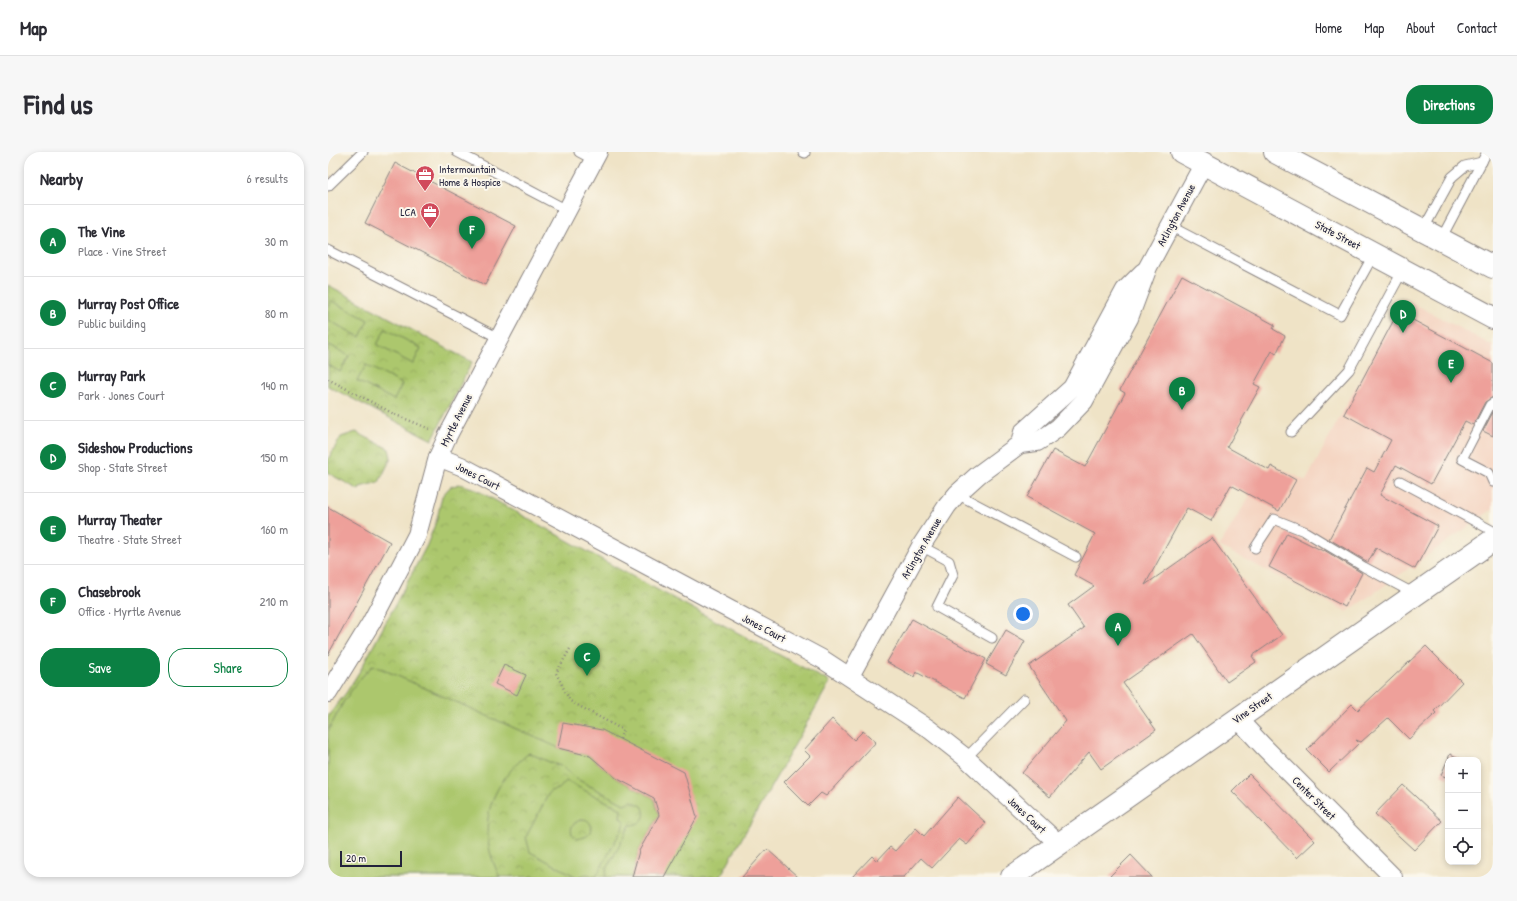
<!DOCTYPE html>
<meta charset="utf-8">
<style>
:root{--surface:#fff;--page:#f7f7f7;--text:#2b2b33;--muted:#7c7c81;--line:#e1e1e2;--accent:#0b8043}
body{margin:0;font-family:"Patrick Hand",sans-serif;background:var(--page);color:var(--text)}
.controls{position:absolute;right:12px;bottom:12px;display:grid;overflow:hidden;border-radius:8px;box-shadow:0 2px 6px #0003}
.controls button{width:36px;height:36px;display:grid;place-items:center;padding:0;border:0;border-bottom:1px solid var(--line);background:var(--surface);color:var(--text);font:20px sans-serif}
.scale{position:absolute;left:12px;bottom:10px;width:62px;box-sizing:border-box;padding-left:4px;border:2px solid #22223b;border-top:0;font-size:11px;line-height:14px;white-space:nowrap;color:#22223b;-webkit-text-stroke:3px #fbf7ec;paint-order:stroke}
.you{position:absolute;left:695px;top:462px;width:14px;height:14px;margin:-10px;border:3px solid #fff;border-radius:50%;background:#1a73e8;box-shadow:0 0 0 6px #1a73e833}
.badge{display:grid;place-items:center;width:26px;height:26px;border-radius:50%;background:var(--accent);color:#fff;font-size:13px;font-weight:700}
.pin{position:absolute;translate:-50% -33px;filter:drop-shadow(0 1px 2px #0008)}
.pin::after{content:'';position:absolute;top:21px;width:14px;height:12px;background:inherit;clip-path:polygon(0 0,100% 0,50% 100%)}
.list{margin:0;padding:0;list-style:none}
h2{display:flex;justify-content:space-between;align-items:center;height:52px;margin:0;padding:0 16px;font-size:17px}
h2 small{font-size:13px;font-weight:400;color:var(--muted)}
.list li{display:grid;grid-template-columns:26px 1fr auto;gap:12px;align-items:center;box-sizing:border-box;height:72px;padding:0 16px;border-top:1px solid var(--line)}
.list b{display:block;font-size:15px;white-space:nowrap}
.list p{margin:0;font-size:13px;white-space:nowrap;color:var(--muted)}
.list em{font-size:13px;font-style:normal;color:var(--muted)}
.actions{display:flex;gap:8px;padding:12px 16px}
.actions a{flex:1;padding:9px 0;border:1px solid var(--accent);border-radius:16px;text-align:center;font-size:14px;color:var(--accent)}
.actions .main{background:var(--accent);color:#fff}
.icon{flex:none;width:22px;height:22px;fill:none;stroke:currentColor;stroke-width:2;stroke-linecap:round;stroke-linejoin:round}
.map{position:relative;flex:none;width:1165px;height:725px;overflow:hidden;border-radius:16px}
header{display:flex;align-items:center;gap:24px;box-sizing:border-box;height:56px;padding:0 20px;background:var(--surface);border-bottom:1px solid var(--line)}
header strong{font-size:19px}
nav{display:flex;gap:22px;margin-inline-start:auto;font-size:14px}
.intro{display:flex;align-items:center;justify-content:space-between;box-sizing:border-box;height:96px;padding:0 24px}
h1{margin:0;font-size:28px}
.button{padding:10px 18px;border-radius:16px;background:var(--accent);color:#fff;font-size:14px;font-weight:700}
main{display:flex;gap:24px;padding:0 24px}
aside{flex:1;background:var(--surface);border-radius:16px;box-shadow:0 2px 6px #0003}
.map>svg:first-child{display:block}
</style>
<header>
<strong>Map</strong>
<nav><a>Home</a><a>Map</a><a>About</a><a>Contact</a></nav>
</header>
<div class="intro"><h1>Find us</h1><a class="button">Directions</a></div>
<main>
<aside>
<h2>Nearby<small>6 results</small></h2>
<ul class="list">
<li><span class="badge">A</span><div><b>The Vine</b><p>Place · Vine Street</p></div><em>30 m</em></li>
<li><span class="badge">B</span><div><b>Murray Post Office</b><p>Public building</p></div><em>80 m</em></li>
<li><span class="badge">C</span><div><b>Murray Park</b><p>Park · Jones Court</p></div><em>140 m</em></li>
<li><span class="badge">D</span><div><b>Sideshow Productions</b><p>Shop · State Street</p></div><em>150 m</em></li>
<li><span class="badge">E</span><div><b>Murray Theater</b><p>Theatre · State Street</p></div><em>160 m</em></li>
<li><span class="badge">F</span><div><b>Chasebrook</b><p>Office · Myrtle Avenue</p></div><em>210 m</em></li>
</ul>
<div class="actions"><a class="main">Save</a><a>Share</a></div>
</aside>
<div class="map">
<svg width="1165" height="725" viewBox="0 0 1165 725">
<defs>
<pattern id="park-crowns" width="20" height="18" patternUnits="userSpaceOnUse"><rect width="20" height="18" fill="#acc76d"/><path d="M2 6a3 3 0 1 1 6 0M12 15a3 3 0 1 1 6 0" fill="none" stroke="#94ab5f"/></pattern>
</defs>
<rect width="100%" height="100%" fill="#fbf7ec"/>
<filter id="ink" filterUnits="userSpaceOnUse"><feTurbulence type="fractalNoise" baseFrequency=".025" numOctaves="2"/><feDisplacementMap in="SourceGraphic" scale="8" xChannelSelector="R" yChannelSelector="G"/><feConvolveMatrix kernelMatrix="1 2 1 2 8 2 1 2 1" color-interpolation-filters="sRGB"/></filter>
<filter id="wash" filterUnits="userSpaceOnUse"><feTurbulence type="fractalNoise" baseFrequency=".012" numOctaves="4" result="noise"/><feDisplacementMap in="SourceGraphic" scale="16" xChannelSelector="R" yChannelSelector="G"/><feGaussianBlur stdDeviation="0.9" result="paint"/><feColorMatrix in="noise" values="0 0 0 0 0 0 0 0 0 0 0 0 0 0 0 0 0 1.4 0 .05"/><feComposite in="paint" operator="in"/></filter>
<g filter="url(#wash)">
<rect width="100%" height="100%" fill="#efe3c6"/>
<polygon fill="#f4d3c0" points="1075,146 1165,194 1165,357 1019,460 891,394 942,311 978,329"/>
<g fill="url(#park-crowns)" stroke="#677454">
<polygon points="0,133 144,210 104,288 0,234"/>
<polygon points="28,280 61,297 63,306 51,330 32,335 31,338 0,321 0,307 13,285"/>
<polygon points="131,332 145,336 300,422 502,530 392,725 0,725 0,564 18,541 33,517 99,393 109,367 114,344 122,335"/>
</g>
<g fill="#acc76d" stroke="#677454" fill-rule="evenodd">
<polygon points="4,149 40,168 32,185 0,168 0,157"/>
<polygon points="57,177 93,196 85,212 49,193"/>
<polygon points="0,192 21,204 12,220 0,213"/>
<polygon points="38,213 74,232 66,248 29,229"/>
<path d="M45 513 231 596 262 604 288 626 326 646 331 663 311 699 304 725H277L279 717 302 673C314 673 320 664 314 654L304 649 296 652 247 626 233 613 226 612 201 601C160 634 147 677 172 725H0V579L16 549 30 529Z"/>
<path d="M238 629 293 657 292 665 297 671 268 725 259 722 249 725 202 700 198 685 222 639 231 637ZM256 667C263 669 264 673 262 680L257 685 249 687 244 682C241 673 248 669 256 667Z"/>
</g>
<g id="blocks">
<g fill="#eea09a">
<polygon points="67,11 188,74 157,133 37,71"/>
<polygon points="854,123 947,173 945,177 957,184 948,202 944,199 926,232 932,235 899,295 941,318 943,314 968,328 951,359 903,333 883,369 859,356 817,433 884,386 954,483 924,504 928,510 899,530 865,482 795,531 828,578 773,617 761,600 722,645 694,621 738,569 701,514 756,476 740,453 766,434 746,423 767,382 699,345 725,298 757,315 797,241 792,238"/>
<polygon points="1070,160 1165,211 1165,245 1157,250 1145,273 1137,269 1103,332 1068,313 1052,343 1110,374 1087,417 1048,396 1040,410 1001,387 1039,316 1046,320 1063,288 1016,262"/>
<polygon points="1165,260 1165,284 1155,279"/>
<polygon points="0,355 62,390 0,503"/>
<polygon points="959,381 995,399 996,398 1034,421 1017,455 941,415"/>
<polygon points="584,467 658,507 637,546 588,520 586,525 559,510"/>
<polygon points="678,478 697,489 678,523 658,512"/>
<polygon points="1098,494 1134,530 1106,559 1108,561 1081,587 1060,566 1033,590 1028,588 1031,591 1001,620 979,598 1024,552 1030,558"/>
<polygon points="176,513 198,523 189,543 167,532"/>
<polygon points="504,567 526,588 535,579 548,590 498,644 493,641 480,654 456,630 482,604 476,598"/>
<polygon points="235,571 274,578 356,620 369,665 336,725 304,725 311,699 331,663 326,646 288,626 262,604 230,596"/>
<polygon points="1122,602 1136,608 1120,608 1120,626 1113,623"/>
<polygon points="921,622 987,689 969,706 904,639"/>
<polygon points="1075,633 1114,669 1086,698 1047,662"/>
<polygon points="630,645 658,671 639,693 631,687 604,716 593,706 576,725 524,725 544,704 549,709 562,695 567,699 588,676 596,684"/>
<polygon points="439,697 470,725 414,725"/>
<polygon points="803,703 824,725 781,725"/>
</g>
</g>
</g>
<g filter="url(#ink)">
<use href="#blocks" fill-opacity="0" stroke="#888280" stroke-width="1"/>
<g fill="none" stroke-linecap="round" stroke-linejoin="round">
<defs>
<g id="service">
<polyline points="129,0 239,58"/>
<polyline points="251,0 266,8"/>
<polyline points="475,0 477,1"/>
<polyline points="0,34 35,0"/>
<polyline points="842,74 1012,163 1046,102"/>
<polyline points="1095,78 1124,25 1137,14 1154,10"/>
<polyline points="1113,87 1159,0"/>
<polyline points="0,98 171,186"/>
<polyline points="1165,251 1162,253 1134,307 1161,321 1165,330"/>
<polyline points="963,280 1021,218 1075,118"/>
<polyline points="1072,329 1165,379"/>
<polyline points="629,342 748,405"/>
<polyline points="593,394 621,409 625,423 609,455 664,486"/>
<polyline points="927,396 946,367 976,379 1036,415 1087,442"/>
<polyline points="638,606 696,547"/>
</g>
<g id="minor">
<polyline points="692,292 695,280 744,236 797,138 815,120"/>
<polyline points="110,305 133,314 494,507 601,577 638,606 731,692"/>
<polyline points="522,524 593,394 619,354 629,342 650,323 692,292 709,290 717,285 730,276 756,249 801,166 820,115 876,11"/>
<polyline points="0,541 43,471 89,383 110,305 119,285 270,0"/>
<polyline points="909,566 935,594 1065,725"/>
</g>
<polyline id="tertiary" points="684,725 1165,388"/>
<g id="primary">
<polyline points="854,0 1165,166"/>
<polyline points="947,0 1165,115"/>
</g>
</defs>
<use href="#service" stroke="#888280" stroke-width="11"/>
<use href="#minor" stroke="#888280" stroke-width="20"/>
<use href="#tertiary" stroke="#888280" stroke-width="24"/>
<use href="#primary" stroke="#888280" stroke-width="24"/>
<g stroke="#888280" stroke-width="2.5" stroke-dasharray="1 3" stroke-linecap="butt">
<polyline points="0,227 68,263 102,277"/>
<polyline points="242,497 228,521 242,549 295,578 292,587"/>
</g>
<use href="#service" stroke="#fff" stroke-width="9"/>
<use href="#minor" stroke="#fff" stroke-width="18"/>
<use href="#tertiary" stroke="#fff" stroke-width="22"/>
<use href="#primary" stroke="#fff" stroke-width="22"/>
</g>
</g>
<defs>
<symbol id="office-pin" viewBox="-11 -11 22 30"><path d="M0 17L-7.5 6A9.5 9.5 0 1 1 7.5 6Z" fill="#d1495b" stroke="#fbf7ec"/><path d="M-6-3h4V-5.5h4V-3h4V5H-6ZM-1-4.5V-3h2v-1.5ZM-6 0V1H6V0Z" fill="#fff"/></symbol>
</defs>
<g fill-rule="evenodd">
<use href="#office-pin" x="86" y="12" width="22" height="30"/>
<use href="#office-pin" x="91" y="49" width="22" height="30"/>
</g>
<g text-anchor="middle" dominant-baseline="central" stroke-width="4" stroke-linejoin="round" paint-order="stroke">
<g font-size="11" fill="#22223b" stroke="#fbf7ec" text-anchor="start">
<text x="111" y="17">Intermountain<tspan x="111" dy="13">Home &amp; Hospice</tspan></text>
<text x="88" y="60" text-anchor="end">LCA</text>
</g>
<g font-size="11" fill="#22223b" stroke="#fbf7ec">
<text transform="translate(848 63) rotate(-62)">Arlington Avenue</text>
<text transform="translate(1010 83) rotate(28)">State Street</text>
<text transform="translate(128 268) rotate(-63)">Myrtle Avenue</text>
<text transform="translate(150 324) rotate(27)">Jones Court</text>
<text transform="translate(593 396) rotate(-60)">Arlington Avenue</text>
<text transform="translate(436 476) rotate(28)">Jones Court</text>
<text transform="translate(924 556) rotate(-35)">Vine Street</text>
<text transform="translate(986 646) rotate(45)">Center Street</text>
<text transform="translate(699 663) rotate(43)">Jones Court</text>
</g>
</g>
</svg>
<div class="controls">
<button>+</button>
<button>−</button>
<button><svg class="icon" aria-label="locate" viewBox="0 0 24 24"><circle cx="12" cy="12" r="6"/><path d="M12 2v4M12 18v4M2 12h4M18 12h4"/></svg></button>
</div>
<div class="scale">20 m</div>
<div class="you"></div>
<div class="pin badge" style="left:790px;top:494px">A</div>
<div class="pin badge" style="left:854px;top:258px">B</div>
<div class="pin badge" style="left:259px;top:524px">C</div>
<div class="pin badge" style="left:1075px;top:181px">D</div>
<div class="pin badge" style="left:1123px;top:231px">E</div>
<div class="pin badge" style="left:144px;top:97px">F</div>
</div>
</main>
